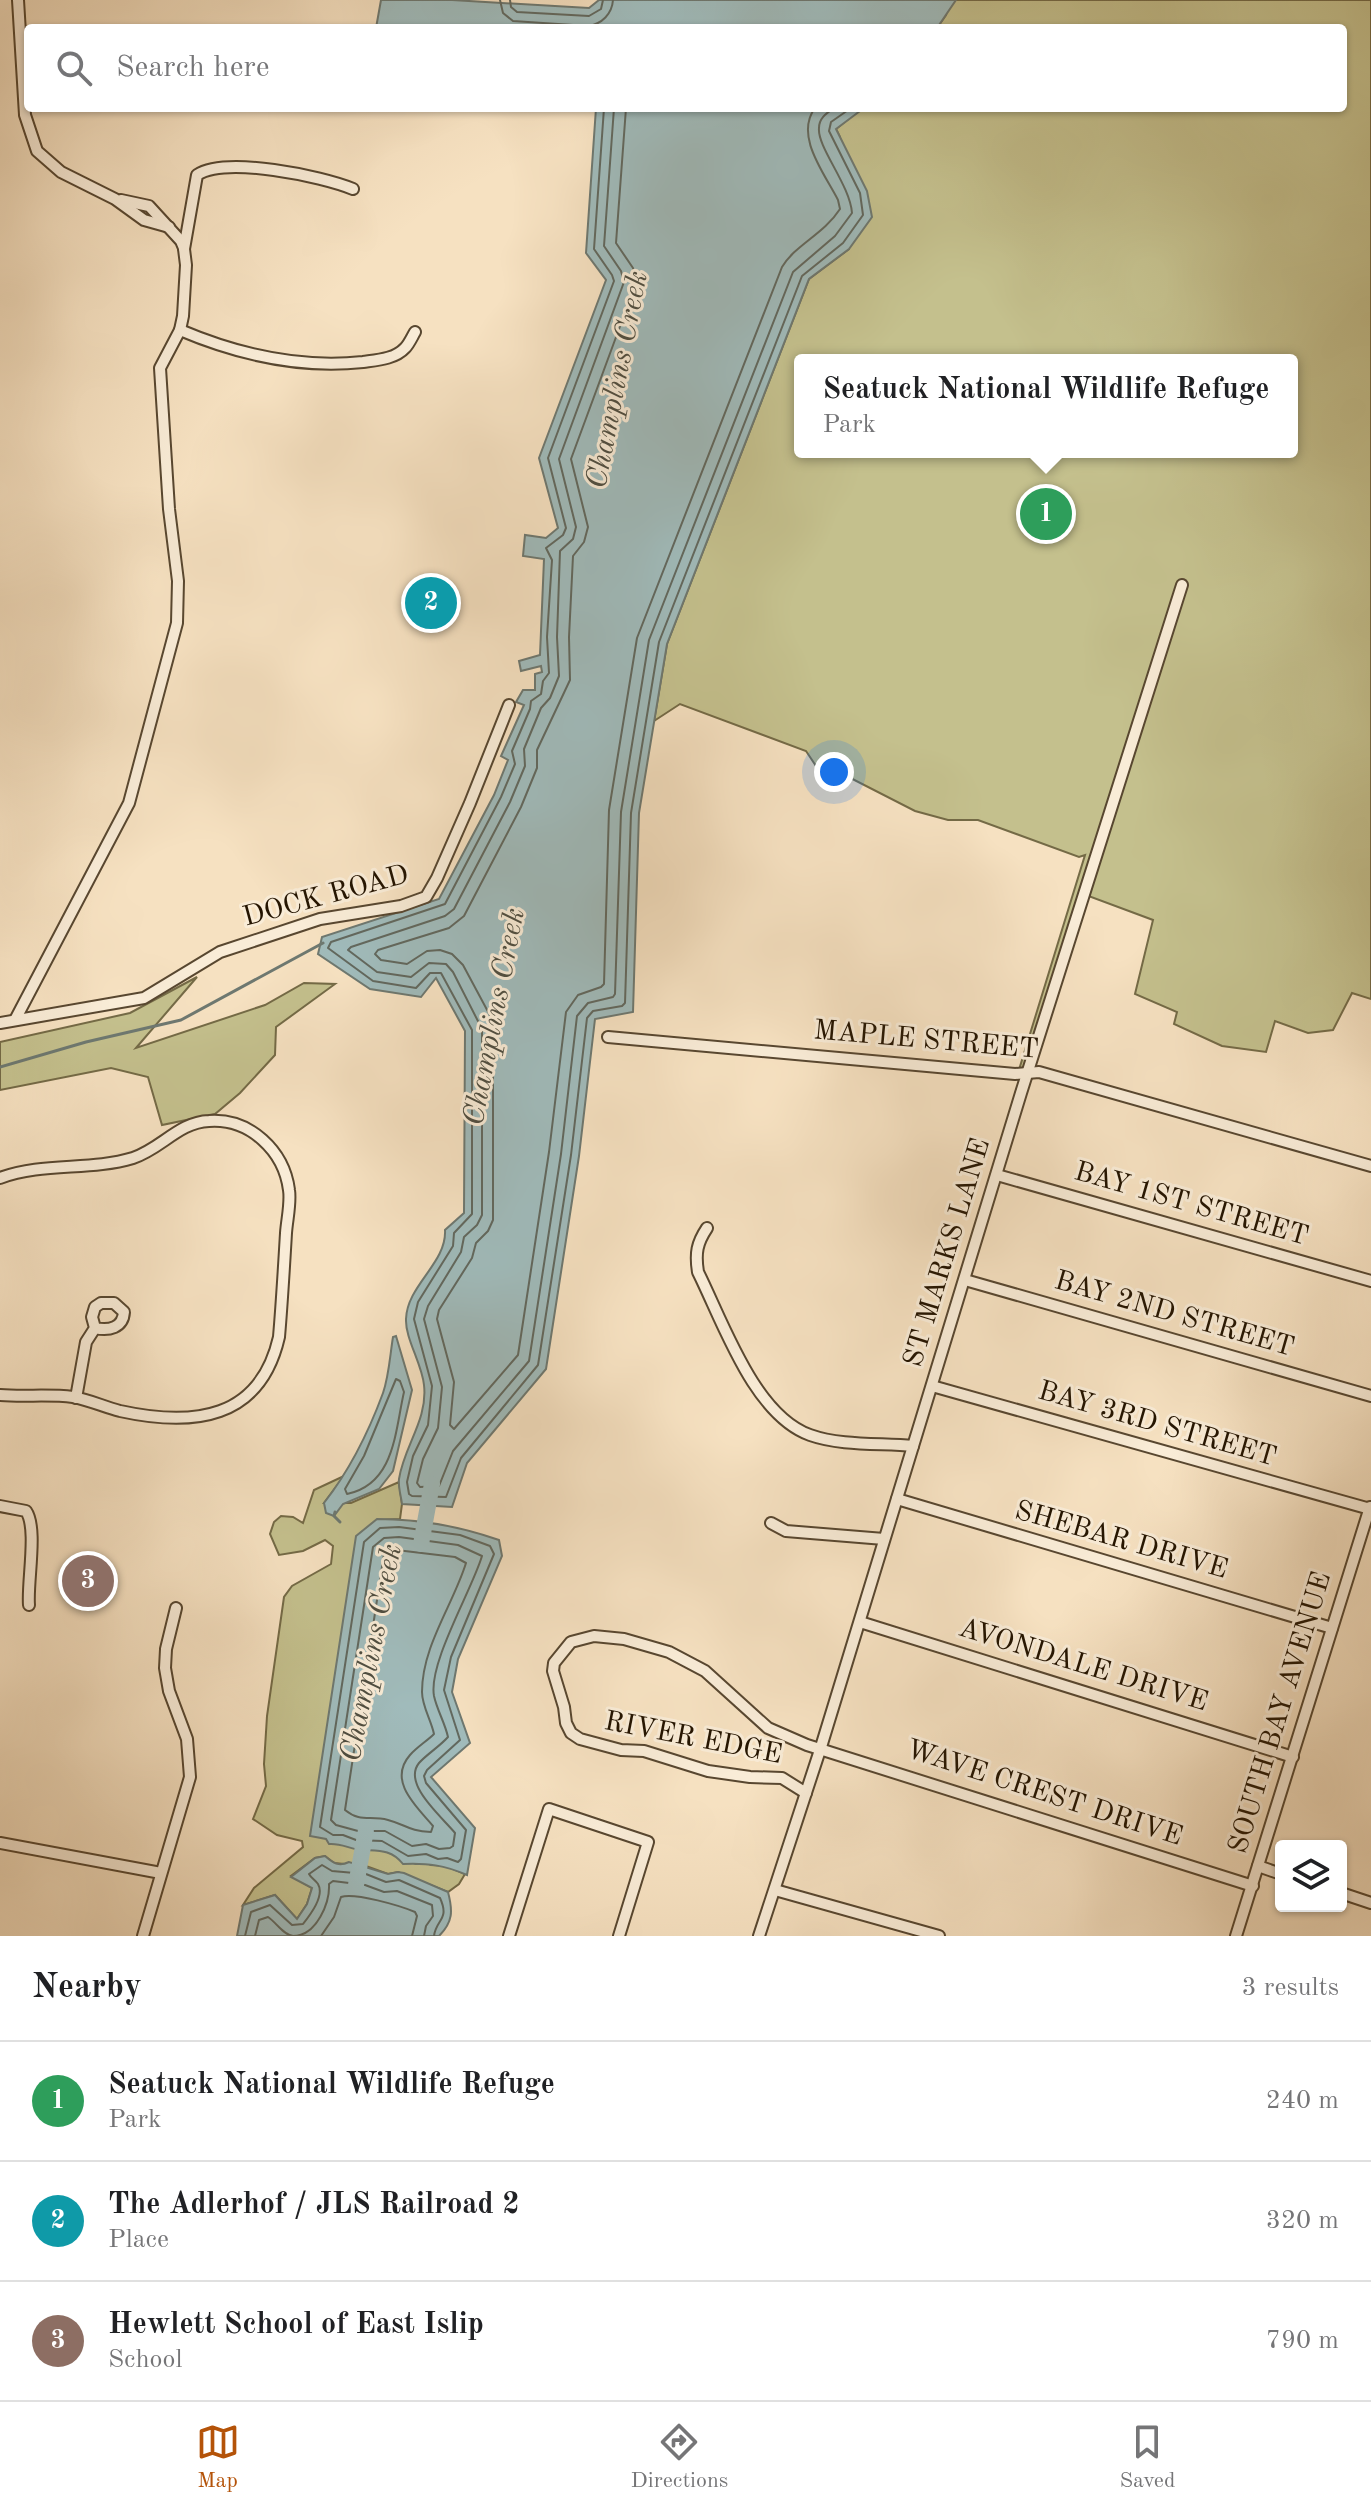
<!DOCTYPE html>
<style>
:root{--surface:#fff;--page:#f6f6f6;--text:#202124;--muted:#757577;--line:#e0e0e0;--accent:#b45309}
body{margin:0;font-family:"Old Standard TT",serif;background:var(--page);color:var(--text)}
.controls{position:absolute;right:24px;bottom:24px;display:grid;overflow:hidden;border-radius:8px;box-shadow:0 2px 6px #0004}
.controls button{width:72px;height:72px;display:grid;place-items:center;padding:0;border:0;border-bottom:2px solid var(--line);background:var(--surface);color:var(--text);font:40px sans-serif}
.you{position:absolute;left:834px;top:772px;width:28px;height:28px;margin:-20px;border:6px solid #fff;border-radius:50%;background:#1a73e8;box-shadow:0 0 0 12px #1a73e833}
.badge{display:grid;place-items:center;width:52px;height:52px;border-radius:50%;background:var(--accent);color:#fff;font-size:26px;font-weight:700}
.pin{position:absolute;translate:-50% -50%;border:4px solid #fff;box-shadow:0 2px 8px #0006}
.popup{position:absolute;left:794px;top:354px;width:504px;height:104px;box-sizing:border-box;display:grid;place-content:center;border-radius:8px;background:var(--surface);filter:drop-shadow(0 2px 6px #0005);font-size:26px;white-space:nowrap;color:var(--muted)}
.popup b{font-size:30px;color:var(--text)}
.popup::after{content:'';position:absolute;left:50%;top:100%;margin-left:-16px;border:16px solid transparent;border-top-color:var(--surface)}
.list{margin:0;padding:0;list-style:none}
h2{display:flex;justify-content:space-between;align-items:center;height:104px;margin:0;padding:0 32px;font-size:34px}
h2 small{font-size:26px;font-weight:400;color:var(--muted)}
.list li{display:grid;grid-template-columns:52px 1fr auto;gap:24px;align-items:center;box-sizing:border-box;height:120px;padding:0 32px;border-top:2px solid var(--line)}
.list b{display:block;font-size:30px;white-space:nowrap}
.list p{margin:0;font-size:26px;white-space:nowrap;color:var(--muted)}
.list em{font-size:26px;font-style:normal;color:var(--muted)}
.icon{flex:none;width:44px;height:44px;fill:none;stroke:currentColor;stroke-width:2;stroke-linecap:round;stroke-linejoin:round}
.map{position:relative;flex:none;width:1371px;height:1936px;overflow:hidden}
.search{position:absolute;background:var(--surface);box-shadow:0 2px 6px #0004;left:24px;right:24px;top:24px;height:88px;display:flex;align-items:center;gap:20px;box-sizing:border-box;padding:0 28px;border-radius:8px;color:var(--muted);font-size:30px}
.sheet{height:464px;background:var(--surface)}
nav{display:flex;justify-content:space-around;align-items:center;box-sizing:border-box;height:112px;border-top:2px solid var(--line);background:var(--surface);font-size:22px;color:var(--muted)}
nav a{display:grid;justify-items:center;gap:4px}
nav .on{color:var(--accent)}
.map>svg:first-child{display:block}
</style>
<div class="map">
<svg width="1371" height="1936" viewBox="0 0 1371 1936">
<rect width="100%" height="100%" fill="#f6e1c1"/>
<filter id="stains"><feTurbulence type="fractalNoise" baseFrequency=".0025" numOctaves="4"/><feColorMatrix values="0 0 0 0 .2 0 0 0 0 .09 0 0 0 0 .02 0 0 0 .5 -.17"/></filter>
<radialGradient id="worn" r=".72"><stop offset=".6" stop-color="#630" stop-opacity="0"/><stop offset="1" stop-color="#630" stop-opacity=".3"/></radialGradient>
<g fill="#c4c08d" stroke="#746a46" stroke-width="2" fill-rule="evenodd">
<path d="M950 0H1371V999L1352 993 1333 1030 1308 1033 1275 1021 1266 1052 1222 1046 1174 1024 1177 1012 1135 994 1153 920 1086 895 1030 1068 1018 1073 1085 855 1079 857 978 820H948L915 811 831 768 816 766 806 751 680 704 654 721 667 644 809 279 849 249 840 137 836 129 862 108H1343V28H937L946 15ZM800 360H1292V452H800Z"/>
<polygon points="197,977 136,1048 265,1005 304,983 335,984 276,1027 275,1055 240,1093 215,1114 162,1125 148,1077 111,1068 0,1090 0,1042 130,1013"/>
<polygon points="344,1476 324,1503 351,1503 399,1482 402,1504 400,1519 377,1520 341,1843 362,1850 380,1849 416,1864 425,1862 431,1865 446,1866 465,1874 459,1884 448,1892 398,1872 388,1874 366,1866 334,1863 325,1856 315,1858 291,1876 312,1888 307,1904 297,1919 275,1895 243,1905 254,1888 303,1847 302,1841 277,1835 253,1819 266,1786 264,1764 267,1716 284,1597 292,1586 331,1564 333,1546 325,1540 303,1551 279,1555 270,1534 274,1522 281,1516 293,1517 303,1523 314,1490"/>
</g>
<g fill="#a0bbbb" stroke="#6e7870" stroke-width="2">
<polygon points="381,0 452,0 589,8 599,0 956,0 937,28 376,28"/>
<path d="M596 108H864L836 129 867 191 872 217 849 249 809 279 667 644 639 813 633 1012 595 1019 579 1156 546 1369 467 1463 452 1507 402 1504C401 1496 398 1487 399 1479 404 1446 428 1420 424 1385 422 1364 405 1338 406 1319 407 1285 447 1263 445 1230L464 1213 465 1031 436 978 421 997 370 989 318 954 322 937 439 899 494 795 508 760 501 756 524 705 516 702 523 690H535V674L542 672 541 666 521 671 519 661 540 655 544 559 523 556 525 535 546 538 558 528 539 458 606 280 586 253Z"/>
<path d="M396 1336 412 1390 393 1471 379 1489 343 1504 334 1516 326 1513 324 1503C349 1471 369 1431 383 1393 389 1376 390 1355 393 1337Z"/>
<path d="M377 1519C419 1519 459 1526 499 1540L502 1556 458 1659 452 1692 470 1743 431 1777 475 1828 467 1875C444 1865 428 1863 403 1864 391 1849 379 1851 362 1850 349 1849 342 1843 329 1844L326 1839 310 1836 356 1536Z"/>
<path d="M325 1856C333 1863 339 1867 349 1862L388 1874 398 1872 404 1873 448 1892C453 1911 453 1922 439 1936H237L243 1905 275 1895 297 1919 307 1904 312 1888 291 1877 315 1858Z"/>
</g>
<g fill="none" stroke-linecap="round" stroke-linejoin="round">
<g stroke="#62685e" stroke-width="2">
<path d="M500 0 503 13 513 21 588 26C602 24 612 14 613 0"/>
<polyline points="510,0 511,7 517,12 589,16 601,9 603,0"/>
<polyline points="604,108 594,249 612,275 614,281 548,458 566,528 563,535 546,548 552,560 547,637 549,673 543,681 541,694 531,701 530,709 512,751 515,764 501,797 445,904 331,942 328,948 373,981 416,988 430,973 441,973 472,1030 472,1214 454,1233 453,1246 418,1302 414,1319 432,1386 428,1425 413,1456 407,1482 409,1494 412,1496 446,1497 461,1458 538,1365 571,1155 587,1018 593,1011 622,1006 625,1003 631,813 659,642 802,276 843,243 863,215 860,193 829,131 831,122 851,108"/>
<path d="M614 108 604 246 621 271 624 282 559 459 576 527 573 539 560 551 557 637 559 676 550 698 541 708 524 749 525 766 510 802 454 909 445 916 351 947 348 950 377 972 411 977 429 963 446 964 453 972 482 1029V1215L477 1225 464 1237 461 1252 428 1306 424 1319 442 1387 438 1428 423 1459 417 1483 420 1487 439 1486 453 1451 529 1361 561 1154 577 1016 588 1003 613 997 615 994 621 812 649 640 793 272 835 236 852 213C850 185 817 147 819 128 819 118 827 113 834 108"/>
<path d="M626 108 616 243 633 268 636 283 571 459 588 527 584 542 573 556 569 637 570 680 537 750V768L521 807 464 916 449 928 378 950 375 954 381 960 407 964 427 951 440 950 452 954 463 965 493 1021V1220L488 1231 476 1243 472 1258 439 1310 437 1319 454 1382 450 1425 454 1429 518 1355 549 1152 566 1012 578 995 601 987 604 984 609 810 637 638 782 267C795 245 824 234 840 209L838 200C825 174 794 136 815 108"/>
<path d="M396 1379 400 1381 404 1392C395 1431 395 1484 347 1494L345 1489 364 1456Z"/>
<polygon points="399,1527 460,1535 490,1546 494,1554 451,1657 444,1690 460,1740 427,1770 424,1776 426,1783 466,1830 461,1859 458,1862 447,1858 438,1859 426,1854 408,1856 382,1841 356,1840 343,1835 333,1835 320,1827 364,1542 380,1528"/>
<path d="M399 1537 458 1545 482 1556C472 1590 428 1663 434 1696 437 1710 445 1723 448 1737 439 1747 427 1754 419 1763 402 1784 442 1817 455 1833L453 1846 450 1848 439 1849 426 1844 412 1846 385 1831H358L336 1825 331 1820 373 1547 384 1538Z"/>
<path d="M388 1549 455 1557 466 1563C453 1605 422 1646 422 1692 422 1706 431 1720 434 1734 427 1741 417 1747 410 1755 387 1781 417 1807 433 1826L431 1832C408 1831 407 1825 388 1820 370 1815 361 1823 345 1810L384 1554Z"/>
<path d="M245 1936 251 1912 270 1905 292 1925 303 1924C310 1915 325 1896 318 1884 315 1880 311 1878 309 1874L322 1865 332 1871 366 1874 386 1882 399 1880 440 1898C450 1920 436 1919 434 1936"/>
<path d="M255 1936 259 1920 268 1917C276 1922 282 1934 293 1936 317 1936 330 1902 329 1884L333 1881 365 1885 384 1892 397 1891 432 1905 433 1916 426 1926 424 1936"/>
<path d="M321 1936 334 1917 341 1897C354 1892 401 1906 415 1912L417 1916 412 1936"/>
</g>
<g stroke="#6e7870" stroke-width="3">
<polyline points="0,1067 86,1042 181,1020 323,943"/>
<polyline points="335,1512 334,1516 340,1522"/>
</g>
<g stroke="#a0bbbb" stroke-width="16">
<polyline points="421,1544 432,1484"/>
<polyline points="356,1885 366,1830"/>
</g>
<defs>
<g id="minor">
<polyline points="18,0 25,115 37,151 61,172 115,199 144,220 169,227"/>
<polyline points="121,200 149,206 181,241 184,248"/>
<path d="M180 330C239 355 299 369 363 362 377 360 395 359 405 348 409 344 412 337 415 332"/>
<path d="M15 1020 129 803 177 623 178 581 169 509 160 368 180 330 183 316 186 265 184 249 197 175C226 156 321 176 353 189"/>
<polyline points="0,1023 144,998 220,952 320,919 401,906 426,897 437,878 470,803 509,705"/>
<polyline points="608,1037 1015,1074 1039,1072 1371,1166"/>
<polyline points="997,1175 1371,1281"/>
<path d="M0 1178C43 1162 90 1171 133 1158 161 1149 179 1122 209 1121 250 1118 284 1151 289 1190 291 1203 287 1219 286 1233 284 1267 282 1302 279 1337 260 1420 193 1427 120 1411 104 1407 90 1400 73 1397 49 1394 24 1397 0 1395"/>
<path d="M707 1228C697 1243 695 1253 698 1272 723 1322 754 1415 810 1435 841 1446 880 1443 913 1446"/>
<polyline points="965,1280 1371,1396"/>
<polyline points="932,1386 1370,1509"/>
<path d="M76 1398 86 1342 95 1328 92 1317 95 1307 101 1303H114L124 1312C123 1328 109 1331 95 1328"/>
<polyline points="897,1499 1332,1628"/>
<path d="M0 1506 26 1511C38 1528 27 1582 29 1605"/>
<polyline points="771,1523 786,1531 884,1539"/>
<polyline points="860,1622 1293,1757"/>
<polyline points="806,1793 782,1778 750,1777 708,1771 644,1751 621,1750 580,1739 571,1733 566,1723 564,1707 553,1671 554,1663 571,1642 594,1636 624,1639 669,1652 705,1671 768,1728 807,1745 1253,1886"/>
<polyline points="0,1843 161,1873"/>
<polyline points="1258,1866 1281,1874"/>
<polyline points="775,1890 939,1936"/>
<polyline points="1341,1893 1371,1903"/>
<polyline points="143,1936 190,1777 187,1739 169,1691 165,1668 166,1649 176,1608"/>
<polyline points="509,1936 549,1809 648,1842 619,1936"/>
<polyline points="759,1936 821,1747 1021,1093 1182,585"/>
<polyline points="1236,1936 1370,1507"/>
</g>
</defs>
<use href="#minor" stroke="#584730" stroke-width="14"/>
<use href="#minor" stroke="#f9ecd7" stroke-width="10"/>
</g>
<g text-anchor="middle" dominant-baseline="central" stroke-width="6" stroke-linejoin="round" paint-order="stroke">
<g font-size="28" fill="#241400" stroke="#f9ecd7">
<text transform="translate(326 897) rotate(-15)">DOCK ROAD</text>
<text transform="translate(926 1041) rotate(5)">MAPLE STREET</text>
<text transform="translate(1191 1205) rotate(16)">BAY 1ST STREET</text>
<text transform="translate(948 1253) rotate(-73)">ST MARKS LANE</text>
<text transform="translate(1174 1315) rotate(16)">BAY 2ND STREET</text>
<text transform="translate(1157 1425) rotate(16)">BAY 3RD STREET</text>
<text transform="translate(1121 1541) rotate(16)">SHEBAR DRIVE</text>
<text transform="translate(1083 1666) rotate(17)">AVONDALE DRIVE</text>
<text transform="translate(1281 1713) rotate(-73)">SOUTH BAY AVENUE</text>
<text transform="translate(693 1739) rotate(11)">RIVER EDGE</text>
<text transform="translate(1044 1794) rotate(18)">WAVE CREST DRIVE</text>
</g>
<g font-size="30" font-style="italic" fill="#4f4e41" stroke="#f9ecd7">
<text transform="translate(618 380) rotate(-79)">Champlins Creek</text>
<text transform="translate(495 1017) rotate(-79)">Champlins Creek</text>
<text transform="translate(372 1653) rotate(-79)">Champlins Creek</text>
</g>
</g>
<rect width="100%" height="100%" filter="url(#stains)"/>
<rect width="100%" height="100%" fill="url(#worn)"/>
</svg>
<div class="controls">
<button><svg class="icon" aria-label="layers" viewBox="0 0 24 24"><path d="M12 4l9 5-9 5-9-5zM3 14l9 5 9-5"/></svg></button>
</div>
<div class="you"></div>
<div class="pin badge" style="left:1046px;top:514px;background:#2e9e5b">1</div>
<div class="popup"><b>Seatuck National Wildlife Refuge</b>Park</div>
<div class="pin badge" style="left:431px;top:603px;background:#0f9aa8">2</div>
<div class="pin badge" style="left:88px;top:1581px;background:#8d6e63">3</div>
<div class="search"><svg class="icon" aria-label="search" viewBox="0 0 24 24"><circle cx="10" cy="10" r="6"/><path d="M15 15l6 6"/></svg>Search here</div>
</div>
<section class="sheet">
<h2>Nearby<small>3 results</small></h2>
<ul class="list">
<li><span class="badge" style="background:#2e9e5b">1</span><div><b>Seatuck National Wildlife Refuge</b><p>Park</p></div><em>240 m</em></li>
<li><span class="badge" style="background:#0f9aa8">2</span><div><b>The Adlerhof / JLS Railroad 2</b><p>Place</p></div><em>320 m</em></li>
<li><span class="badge" style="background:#8d6e63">3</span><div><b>Hewlett School of East Islip</b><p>School</p></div><em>790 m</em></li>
</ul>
</section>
<nav>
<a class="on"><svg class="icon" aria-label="map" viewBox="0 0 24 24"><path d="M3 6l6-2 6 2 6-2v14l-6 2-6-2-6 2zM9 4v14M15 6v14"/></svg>Map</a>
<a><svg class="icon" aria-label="directions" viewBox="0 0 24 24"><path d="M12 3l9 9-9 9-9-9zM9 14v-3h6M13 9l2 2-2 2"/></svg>Directions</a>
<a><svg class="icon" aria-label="saved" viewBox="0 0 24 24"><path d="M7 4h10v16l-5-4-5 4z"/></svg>Saved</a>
</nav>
